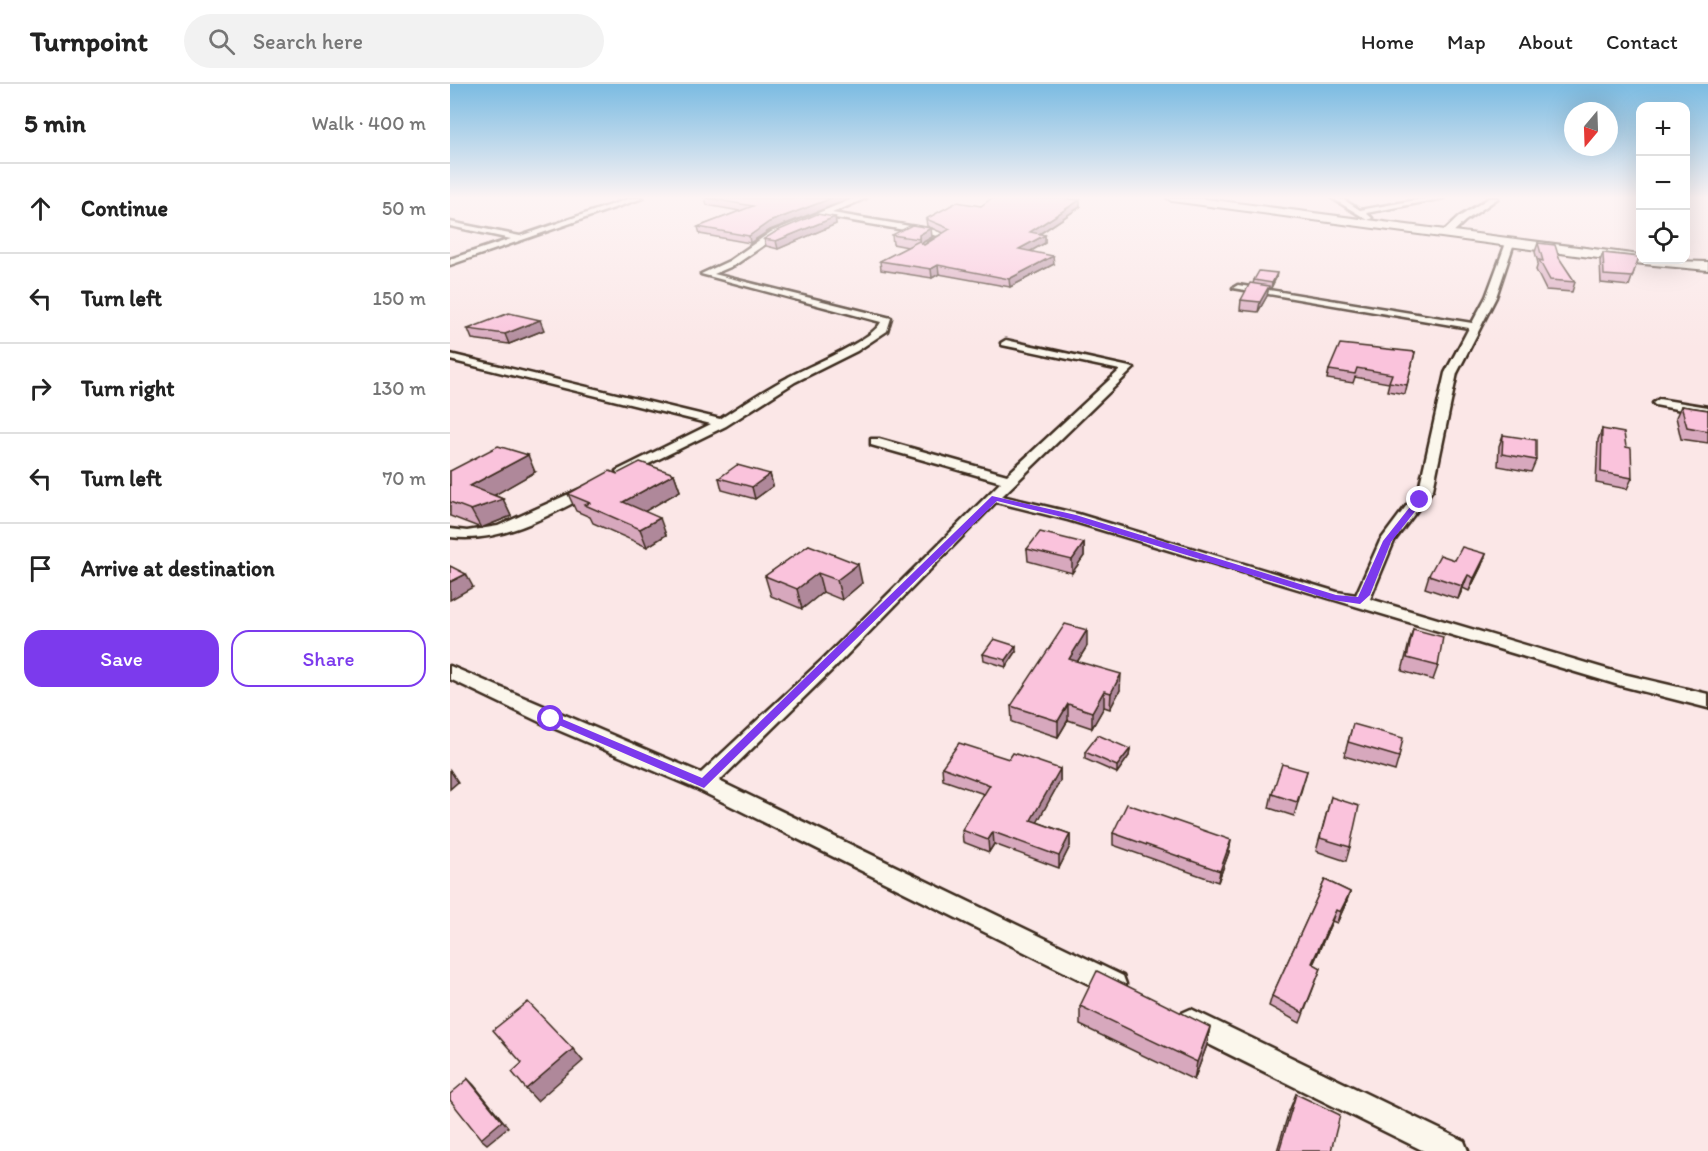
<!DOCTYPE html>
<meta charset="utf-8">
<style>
:root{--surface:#fff;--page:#f2f2f2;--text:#222;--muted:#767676;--line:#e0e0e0;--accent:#7c3aed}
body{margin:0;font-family:Itim,sans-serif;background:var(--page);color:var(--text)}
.controls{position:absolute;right:18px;top:18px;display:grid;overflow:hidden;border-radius:12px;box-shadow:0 6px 24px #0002}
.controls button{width:54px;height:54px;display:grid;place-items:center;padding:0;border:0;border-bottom:2px solid var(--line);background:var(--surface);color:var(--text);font:30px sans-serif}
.compass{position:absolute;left:1114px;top:18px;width:54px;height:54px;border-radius:50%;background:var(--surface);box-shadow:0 6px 24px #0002;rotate:199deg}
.stop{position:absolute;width:18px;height:18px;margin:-14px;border:4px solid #7c3aed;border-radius:50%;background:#fff}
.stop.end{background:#7c3aed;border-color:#fff;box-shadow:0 2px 6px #0008}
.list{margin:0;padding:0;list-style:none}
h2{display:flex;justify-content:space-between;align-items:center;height:78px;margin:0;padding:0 24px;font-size:26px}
h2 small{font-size:20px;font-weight:400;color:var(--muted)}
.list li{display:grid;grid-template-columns:39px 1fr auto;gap:18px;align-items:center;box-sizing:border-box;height:90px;padding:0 24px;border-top:2px solid var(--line)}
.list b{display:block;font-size:22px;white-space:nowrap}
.list em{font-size:20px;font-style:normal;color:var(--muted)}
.actions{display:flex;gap:12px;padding:18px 24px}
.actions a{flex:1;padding:14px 0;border:2px solid var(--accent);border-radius:18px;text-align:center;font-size:21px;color:var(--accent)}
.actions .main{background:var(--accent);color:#fff}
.icon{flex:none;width:33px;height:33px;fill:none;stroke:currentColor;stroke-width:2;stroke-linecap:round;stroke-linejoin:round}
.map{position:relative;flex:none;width:1258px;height:1067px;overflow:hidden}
header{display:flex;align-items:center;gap:36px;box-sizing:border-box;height:84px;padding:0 30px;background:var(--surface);border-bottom:2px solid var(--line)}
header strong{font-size:28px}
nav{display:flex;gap:33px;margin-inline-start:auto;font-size:21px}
.search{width:420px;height:54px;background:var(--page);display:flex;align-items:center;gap:15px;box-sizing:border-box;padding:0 21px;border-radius:33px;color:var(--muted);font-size:22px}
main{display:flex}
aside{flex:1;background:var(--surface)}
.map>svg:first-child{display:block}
</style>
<header>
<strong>Turnpoint</strong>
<div class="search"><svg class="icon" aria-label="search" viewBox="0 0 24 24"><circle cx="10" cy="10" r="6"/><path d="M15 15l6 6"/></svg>Search here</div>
<nav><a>Home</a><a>Map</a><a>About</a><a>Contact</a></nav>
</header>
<main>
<aside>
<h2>5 min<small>Walk · 400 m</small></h2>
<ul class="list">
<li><svg class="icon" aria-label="ahead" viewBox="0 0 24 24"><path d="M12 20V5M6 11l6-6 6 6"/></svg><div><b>Continue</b></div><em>50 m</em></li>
<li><svg class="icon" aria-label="left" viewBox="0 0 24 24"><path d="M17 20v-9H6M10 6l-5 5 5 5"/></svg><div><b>Turn left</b></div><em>150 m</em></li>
<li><svg class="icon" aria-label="right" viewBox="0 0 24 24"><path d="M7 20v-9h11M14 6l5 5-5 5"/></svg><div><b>Turn right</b></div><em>130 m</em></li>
<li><svg class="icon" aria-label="left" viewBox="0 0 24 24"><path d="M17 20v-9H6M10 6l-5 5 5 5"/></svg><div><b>Turn left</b></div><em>70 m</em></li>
<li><svg class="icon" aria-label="arrive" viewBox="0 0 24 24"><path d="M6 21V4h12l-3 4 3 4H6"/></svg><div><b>Arrive at destination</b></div></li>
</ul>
<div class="actions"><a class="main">Save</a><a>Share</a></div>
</aside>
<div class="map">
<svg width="1258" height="1067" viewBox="0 0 1258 1067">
<rect width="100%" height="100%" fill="#fbe7e7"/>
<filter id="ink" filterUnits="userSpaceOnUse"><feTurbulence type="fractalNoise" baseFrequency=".0167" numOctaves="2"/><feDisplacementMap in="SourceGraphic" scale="12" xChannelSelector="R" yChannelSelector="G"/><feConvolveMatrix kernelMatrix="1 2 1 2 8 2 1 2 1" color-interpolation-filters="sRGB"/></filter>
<g filter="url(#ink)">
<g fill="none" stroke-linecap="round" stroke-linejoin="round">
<defs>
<g id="street">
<polygon points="181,114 193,114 0,181 0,175 61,155 0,142 0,138 70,152"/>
<path d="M405 114H416L382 129 484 146 499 152 481 163 478 159 489 152 374 132 327 152 285 181 264 190 441 234 437 247 407 267 345 298 276 342 178 390H168L166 387 261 340 0 276V270L270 335C292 321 314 306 337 294 358 282 422 257 431 238L251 190 279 177 321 148Z"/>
<polygon points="882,114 891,114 910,126 977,114 994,114 916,129 922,134 918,136"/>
<polygon points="1039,114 1048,114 1015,137 999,152 993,152 993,148 1009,133"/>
<polygon points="1060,157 1064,159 1046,213 1007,289 983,405 944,457 920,515 1173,590 1258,610 1258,624 1172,602 618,436 546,418 386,582 269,697 673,892 676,900 673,908 664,912 655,908 247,705 94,640 0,595 0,582 251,689 374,574 551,398 421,361 421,355 429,355 557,391 670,286 552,261 551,259 556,256 684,284 552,412 628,430 887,508 906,511 930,457 969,405 995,289 1019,244 783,204 788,201 1022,239 1036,213 1056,159"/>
<polygon points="1209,315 1258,323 1258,331 1205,321 1203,319"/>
<path d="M139 401 146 405 144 408C99 431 52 460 0 453V445L17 447 48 442Z"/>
<polygon points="741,925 1014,1057 1018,1067 974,1067 732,947 728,938 732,929"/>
</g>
<polygon id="secondary" points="717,114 748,114 1190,171 1190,176 1258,178 1258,186 1193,180 722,117"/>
</defs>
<use href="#street" stroke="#3b2a1e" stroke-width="5"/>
<use href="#secondary" stroke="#3b2a1e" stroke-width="4"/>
<use href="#street" fill="#fbf7ec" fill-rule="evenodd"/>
<use href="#secondary" fill="#fbf7ec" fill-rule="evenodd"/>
</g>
<g fill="#d7a8bd" stroke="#3b2a1e" stroke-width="1.5">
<polygon points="255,114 402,114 320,146 300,159 250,150 248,143 290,127 257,121"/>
<polygon points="531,122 630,123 590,150 595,151 595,159 581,167 604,180 560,203 489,190 482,194 431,186 430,177 458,163 443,160 442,151 482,153 472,159 474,161 493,149 477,142 476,135"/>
<polygon points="385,133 386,140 328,165 316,162 314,155"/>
<polygon points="1088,159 1109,174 1125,198 1122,208 1096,206 1086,186 1088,179 1085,168"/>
<polygon points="1153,169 1189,173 1179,202 1151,199 1150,177"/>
<polygon points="826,194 821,204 818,204 817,212 808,228 790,226 791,216 803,200 804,196"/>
<polygon points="18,245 94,246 59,260 22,255"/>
<polygon points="965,268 955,310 937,307 939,299 905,293 903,299 877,295 879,286"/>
<polygon points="1231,322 1258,326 1258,359 1231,355 1226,333"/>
<polygon points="1152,345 1182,394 1177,405 1146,399 1148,356"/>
<polygon points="1053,351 1086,376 1081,388 1048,382 1049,362"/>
<polygon points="0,387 85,388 44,411 53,415 61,432 31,444 0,432"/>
<polygon points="167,390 224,390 230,407 195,427 216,451 197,463 143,439 140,433 126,427 118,410"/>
<polygon points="320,390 323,402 305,415 272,406 269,394"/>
<polygon points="634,459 634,472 622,489 578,477 577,465"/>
<polygon points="359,461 412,499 392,516 373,508 352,525 321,512 315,492"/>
<polygon points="1036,470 1031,483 1019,507 1013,504 1008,515 975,504 979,491 1005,476"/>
<polygon points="963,545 988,582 983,596 952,587 959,559"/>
<polygon points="637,562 627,578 670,606 660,625 654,623 642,644 618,636 608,653 562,638 561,622"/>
<polygon points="566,568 556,583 534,576 533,570"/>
<polygon points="903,640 949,673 945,687 894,672"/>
<polygon points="680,665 679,672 667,689 635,675 635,668"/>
<polygon points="559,675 610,685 610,697 587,738 620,750 620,762 609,784 544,760 539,768 513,758 512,746 534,710 493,696 492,683"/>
<polygon points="857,687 844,732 819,724 822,710"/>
<polygon points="881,713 900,763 896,777 866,767"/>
<polygon points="663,749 781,756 779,768 768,798 663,761"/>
<polygon points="875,796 900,808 896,819 887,839 882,837 863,880 871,884 850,939 819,922 822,912"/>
<polygon points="630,922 757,961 744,996 630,941"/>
<polygon points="846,1010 881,1067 827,1067 839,1027"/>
</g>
<g fill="#af889a" stroke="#3b2a1e" stroke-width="1.5">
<polygon points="382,114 402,114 320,146 300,159 299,152 319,138"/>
<polygon points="630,116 630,123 580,156 580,148"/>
<polygon points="385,133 386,140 328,165 326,157"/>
<polygon points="481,144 482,153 470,160 470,164 469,151"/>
<polygon points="595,151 595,159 570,173 569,165"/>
<polygon points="603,172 604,180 560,203 559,195"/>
<polygon points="488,181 489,190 482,194 481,185"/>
<polygon points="827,189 826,194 821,204 822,199"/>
<polygon points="819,202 817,212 808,228 810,218"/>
<polygon points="90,236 94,246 59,260 55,250"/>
<polygon points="78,371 85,388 29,420 20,402"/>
<polygon points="224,390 230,407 180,436 173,418"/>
<polygon points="320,390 323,402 305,415 302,403"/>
<polygon points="53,415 61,432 31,444 21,426"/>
<polygon points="210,434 216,451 197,463 190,445"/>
<polygon points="634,459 634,472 622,489 622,476"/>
<polygon points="1036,470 1031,483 1019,507 1024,494"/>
<polygon points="408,480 412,499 392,516 387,496"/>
<polygon points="368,489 373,508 352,525 347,505"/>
<polygon points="16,490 23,503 0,516 0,498"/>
<polygon points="1018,491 1013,504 1008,515 1012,502"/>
<polygon points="637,546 637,562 619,591 619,575"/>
<polygon points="566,562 566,568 556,583 556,576"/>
<polygon points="671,590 670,606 660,625 661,609"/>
<polygon points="654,607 654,623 642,644 642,628"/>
<polygon points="618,620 618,636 608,653 608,637"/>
<polygon points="680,665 679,672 667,689 667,682"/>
<polygon points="610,685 610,697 582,748 581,736"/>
<polygon points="0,686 8,698 0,705"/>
<polygon points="543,748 544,760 539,768 538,756"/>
<polygon points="620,750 620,762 609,784 609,772"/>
<polygon points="781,756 779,768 768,798 770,787"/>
<polygon points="900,808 896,819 887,839 890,828"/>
<polygon points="886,826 882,837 859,890 862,879"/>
<polygon points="760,943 757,961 744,996 747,978"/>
<polygon points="123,965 133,977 87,1017 76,1005"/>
<polygon points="18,995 24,1001 58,1043 37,1060 31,1055"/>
</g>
<g fill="#fac3dc" stroke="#3b2a1e" stroke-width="1.5">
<polygon points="256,114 382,114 319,138 299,152 248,143 303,122"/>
<polygon points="542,114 611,114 630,116 580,148 595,151 569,165 603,172 559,195 488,181 481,185 430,177 469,157 474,161 500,145 476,135 507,118 531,122"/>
<polygon points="367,130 385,133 326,157 314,155 327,147"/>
<polygon points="462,141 481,144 469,151 469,155 442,151"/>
<polygon points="1088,159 1105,161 1109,174 1125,198 1100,196 1089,176 1093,177"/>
<polygon points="1153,169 1189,173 1182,193 1154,191"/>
<polygon points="809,187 827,189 822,199 804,196"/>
<polygon points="800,199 819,202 810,218 791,216"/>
<polygon points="59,229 90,236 55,250 18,245"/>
<polygon points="890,260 965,268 957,301 939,298 942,290 907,284 905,290 879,286"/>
<polygon points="1231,322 1258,326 1258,347 1237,343"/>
<polygon points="1152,345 1174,349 1176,363 1181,364 1182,394 1151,388"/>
<polygon points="1053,351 1086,356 1086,376 1052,370"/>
<polygon points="48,362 78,371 20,402 53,415 21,426 0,418 0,387"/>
<polygon points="190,378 224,390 173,418 210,434 190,445 135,421 140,419 118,410 160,387 167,390"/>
<polygon points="287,381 320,390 302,403 269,394"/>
<polygon points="590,448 634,459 622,476 577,465"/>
<polygon points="359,461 408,480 387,496 368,489 347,505 315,492"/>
<polygon points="1012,463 1036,470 1024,494 1018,491 1012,502 979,491 990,471 1005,476"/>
<polygon points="0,482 16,490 0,498"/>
<polygon points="615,540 637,546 619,575 671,590 661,609 654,607 642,628 618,620 608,637 561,622"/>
<polygon points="963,545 993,553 988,582 957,574"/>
<polygon points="544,555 566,562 556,576 533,570"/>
<polygon points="903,640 953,654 949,673 898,658"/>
<polygon points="648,651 680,665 667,682 635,668"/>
<polygon points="509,659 559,675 563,669 610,685 581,736 620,750 609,772 543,748 538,756 512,746 540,701 492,683"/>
<polygon points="832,680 857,687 847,718 822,710"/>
<polygon points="881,713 909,722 900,763 870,754"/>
<polygon points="677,720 781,756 770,787 663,749"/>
<polygon points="875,796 900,808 890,828 886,826 862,879 871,884 853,929 822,912"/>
<polygon points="647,887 760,943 747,978 630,922"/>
<polygon points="78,918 123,965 76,1005 62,988 72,979 43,946"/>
<polygon points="18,995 52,1037 31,1055 0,1016 0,1010"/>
<polygon points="846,1010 890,1031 881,1067 829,1067"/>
</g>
</g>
<linearGradient id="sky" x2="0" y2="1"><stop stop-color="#7bbbe2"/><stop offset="0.43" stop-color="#fdf4f4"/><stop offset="1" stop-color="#fdf4f4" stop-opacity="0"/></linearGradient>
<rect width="1258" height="264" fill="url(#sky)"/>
<polygon fill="#7c3aed" points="542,412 626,431 886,511 908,513 933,457 967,414 974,416 941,458 920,511 910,520 882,516 620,435 547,417 254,704 95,635 101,631 105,632 252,694"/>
</svg>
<div class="controls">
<button>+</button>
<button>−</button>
<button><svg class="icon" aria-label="locate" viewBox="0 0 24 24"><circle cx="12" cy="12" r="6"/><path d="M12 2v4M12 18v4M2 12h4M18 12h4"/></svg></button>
</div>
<svg class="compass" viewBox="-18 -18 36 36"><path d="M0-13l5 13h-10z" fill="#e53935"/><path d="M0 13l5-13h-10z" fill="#767676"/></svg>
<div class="stop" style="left:101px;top:635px"></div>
<div class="stop end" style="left:970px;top:416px"></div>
</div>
</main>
